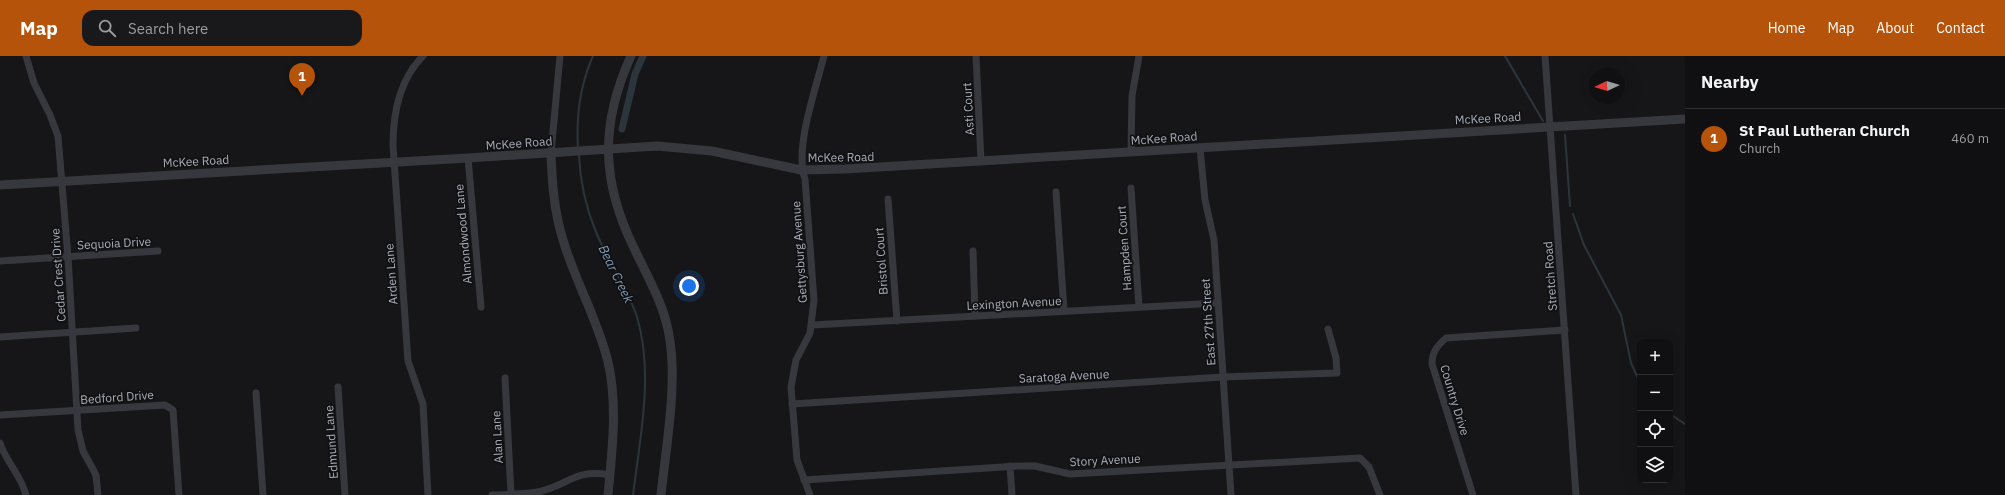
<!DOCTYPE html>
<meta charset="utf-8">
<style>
:root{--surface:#101012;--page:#19191b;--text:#f1f3f6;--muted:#9c9d9f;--line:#303032;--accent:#b45309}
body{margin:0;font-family:"IBM Plex Sans",sans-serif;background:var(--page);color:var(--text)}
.controls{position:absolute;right:12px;bottom:12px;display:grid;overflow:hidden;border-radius:8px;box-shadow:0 4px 16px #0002}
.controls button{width:36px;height:36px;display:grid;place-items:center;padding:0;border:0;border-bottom:1px solid var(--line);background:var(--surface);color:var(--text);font:20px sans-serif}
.compass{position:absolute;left:1589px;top:12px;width:36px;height:36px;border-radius:50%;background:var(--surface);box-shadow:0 4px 16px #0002;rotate:266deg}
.you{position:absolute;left:689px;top:230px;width:14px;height:14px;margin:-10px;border:3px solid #fff;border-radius:50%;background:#1a73e8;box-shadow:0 0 0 6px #1a73e833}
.badge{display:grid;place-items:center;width:26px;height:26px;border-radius:50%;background:var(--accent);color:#fff;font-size:13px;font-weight:700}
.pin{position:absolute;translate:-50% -33px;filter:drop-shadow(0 1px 2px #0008)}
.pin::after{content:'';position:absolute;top:21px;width:14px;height:12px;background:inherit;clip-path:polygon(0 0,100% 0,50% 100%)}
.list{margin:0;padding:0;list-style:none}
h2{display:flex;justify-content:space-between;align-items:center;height:52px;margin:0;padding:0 16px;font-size:17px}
h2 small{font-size:13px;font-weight:400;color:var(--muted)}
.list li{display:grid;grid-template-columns:26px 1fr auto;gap:12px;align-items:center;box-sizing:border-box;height:60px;padding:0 16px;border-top:1px solid var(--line)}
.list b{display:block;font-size:15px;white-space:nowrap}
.list p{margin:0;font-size:13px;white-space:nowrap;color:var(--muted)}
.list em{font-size:13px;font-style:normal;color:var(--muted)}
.icon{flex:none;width:22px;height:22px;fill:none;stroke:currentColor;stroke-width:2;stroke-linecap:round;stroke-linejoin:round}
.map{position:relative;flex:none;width:1685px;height:439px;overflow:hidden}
header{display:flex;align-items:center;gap:24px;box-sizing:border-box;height:56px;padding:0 20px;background:var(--accent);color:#fff}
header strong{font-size:19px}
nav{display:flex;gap:22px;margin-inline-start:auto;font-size:14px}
.search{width:280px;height:36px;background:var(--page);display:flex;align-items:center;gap:10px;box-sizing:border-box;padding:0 14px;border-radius:12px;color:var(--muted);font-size:15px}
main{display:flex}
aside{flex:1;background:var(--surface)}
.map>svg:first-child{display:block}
</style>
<header>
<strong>Map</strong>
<div class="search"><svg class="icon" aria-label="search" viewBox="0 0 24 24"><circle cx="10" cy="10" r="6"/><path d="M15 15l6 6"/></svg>Search here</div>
<nav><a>Home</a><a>Map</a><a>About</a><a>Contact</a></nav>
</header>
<main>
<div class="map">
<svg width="1685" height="439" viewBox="0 0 1685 439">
<rect width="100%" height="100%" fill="#161618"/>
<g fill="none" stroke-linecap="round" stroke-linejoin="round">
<g stroke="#2c353c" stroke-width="2">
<polyline points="1505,0 1543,65"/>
<polyline points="1565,79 1570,150"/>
<path d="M578 92C576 60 580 29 593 0"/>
<path d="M579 99C580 124 586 152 596 176 607 203 628 233 637 261 654 318 640 381 633 439"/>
<polyline points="1573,158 1584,189 1621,259 1631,307 1640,327"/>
<polyline points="1670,358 1685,368"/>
</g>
<polyline stroke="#2c353c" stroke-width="7" points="622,73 635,18 643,0"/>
<g stroke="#37383d" stroke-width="7">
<polyline points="26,0 34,27 50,59 58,80 68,201 78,374 83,395 96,419 98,439"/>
<path d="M423 0C400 23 393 57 393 89L408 305 423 348 428 439"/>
<polyline points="976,0 981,105"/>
<polyline points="1545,0 1576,439"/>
<polyline points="1200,92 1205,144 1214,184 1231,439"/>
<polyline points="1131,96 1132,40 1139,0"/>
<polyline points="551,97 560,0"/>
<polyline points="468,102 481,251"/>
<polyline points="1131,132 1139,251"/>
<polyline points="1056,136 1064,255"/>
<polyline points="888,143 897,265"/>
<polyline points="973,195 975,260"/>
<polyline points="0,205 158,195"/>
<polyline points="812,269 1218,247"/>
<polyline points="0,281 136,272"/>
<polyline points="505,322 511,438"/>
<polyline points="338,331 345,439"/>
<polyline points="256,337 263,439"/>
<polyline points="792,348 1223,321 1337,317 1336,302 1328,273"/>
<polyline points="0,359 165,349 173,354 179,439"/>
<path d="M0 387C6 406 21 419 26 439"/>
<polyline points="1010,410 1012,439"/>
<polyline points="804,424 1018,410 1035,410 1070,418 1360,402 1369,411 1380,439"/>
<path d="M492 439C509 438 526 439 542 435 572 427 574 413 610 419"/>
<path d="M810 439 797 404 791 331 796 304 810 277 814 244 805 123C794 93 816 32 824 0"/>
<path d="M1473 439 1432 308C1432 296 1437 290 1446 282L1565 274"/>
</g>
<g stroke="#37383d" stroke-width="9">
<path d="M631 0C600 68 601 125 634 192 647 220 664 248 669 279 678 326 666 391 661 439"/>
<path d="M551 97C552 127 554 155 563 184 575 225 598 264 608 306 618 348 612 396 608 439"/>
<polyline points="0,129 468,102 657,90 712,95 801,114 845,113 1685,63"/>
</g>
</g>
<g text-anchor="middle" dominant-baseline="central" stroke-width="3.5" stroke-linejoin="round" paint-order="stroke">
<g font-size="12" fill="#a8adb8" stroke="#111113">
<text transform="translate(968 53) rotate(-93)">Asti Court</text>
<text transform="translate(1488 62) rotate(-3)">McKee Road</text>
<text transform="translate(1164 82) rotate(-4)">McKee Road</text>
<text transform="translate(519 87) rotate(-4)">McKee Road</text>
<text transform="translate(841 101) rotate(-1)">McKee Road</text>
<text transform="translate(196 105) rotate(-3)">McKee Road</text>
<text transform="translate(463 178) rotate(-95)">Almondwood Lane</text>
<text transform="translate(114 187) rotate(-3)">Sequoia Drive</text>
<text transform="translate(1124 192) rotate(-94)">Hampden Court</text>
<text transform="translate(799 196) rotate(-94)">Gettysburg Avenue</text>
<text transform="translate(881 205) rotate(-94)">Bristol Court</text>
<text transform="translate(391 218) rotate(-94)">Arden Lane</text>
<text transform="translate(58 219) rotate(-94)">Cedar Crest Drive</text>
<text transform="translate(1550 220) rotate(-94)">Stretch Road</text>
<text transform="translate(1014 247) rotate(-3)">Lexington Avenue</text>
<text transform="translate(1208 266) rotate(-94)">East 27th Street</text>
<text transform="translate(1064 320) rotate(-3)">Saratoga Avenue</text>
<text transform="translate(117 341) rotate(-4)">Bedford Drive</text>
<text transform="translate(1455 344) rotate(73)">Country Drive</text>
<text transform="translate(497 381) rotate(-93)">Alan Lane</text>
<text transform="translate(331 386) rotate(-94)">Edmund Lane</text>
<text transform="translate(1105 404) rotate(-3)">Story Avenue</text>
</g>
<g font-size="13" font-style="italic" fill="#7f9bb3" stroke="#111113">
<text transform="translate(616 218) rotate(64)">Bear Creek</text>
</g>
</g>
</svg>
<div class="controls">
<button>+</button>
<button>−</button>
<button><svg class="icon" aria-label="locate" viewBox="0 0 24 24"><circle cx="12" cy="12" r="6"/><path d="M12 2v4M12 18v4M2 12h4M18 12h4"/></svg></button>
<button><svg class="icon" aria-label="layers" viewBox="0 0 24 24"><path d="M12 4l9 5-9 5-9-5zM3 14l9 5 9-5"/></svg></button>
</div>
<svg class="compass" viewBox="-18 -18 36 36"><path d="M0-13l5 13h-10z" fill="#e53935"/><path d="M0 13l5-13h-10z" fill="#9c9d9f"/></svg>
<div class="you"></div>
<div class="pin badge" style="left:302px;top:40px">1</div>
</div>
<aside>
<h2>Nearby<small></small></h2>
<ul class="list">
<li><span class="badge">1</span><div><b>St Paul Lutheran Church</b><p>Church</p></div><em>460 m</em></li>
</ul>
</aside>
</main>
